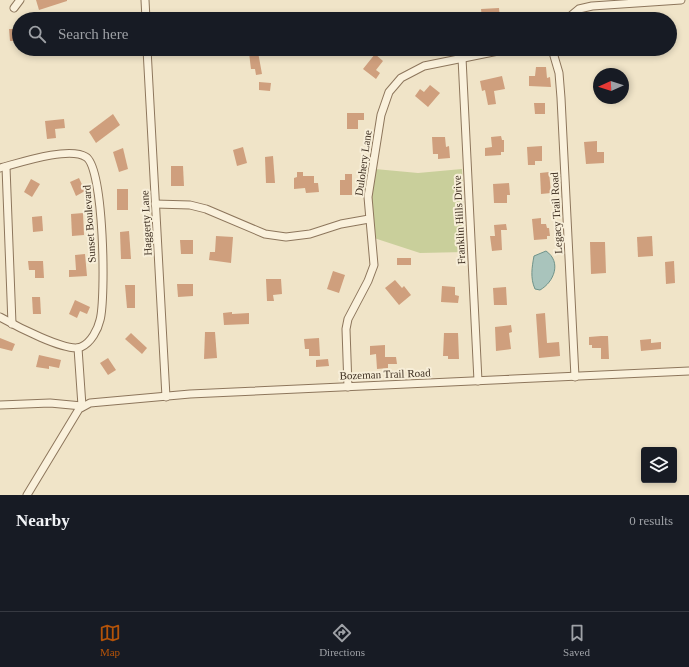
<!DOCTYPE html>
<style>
:root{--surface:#171b24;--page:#20242c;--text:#f1f3f6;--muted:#9ea1a6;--line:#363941;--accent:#b45309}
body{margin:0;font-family:"Times New Roman",serif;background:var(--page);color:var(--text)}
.controls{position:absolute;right:12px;bottom:12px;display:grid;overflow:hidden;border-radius:4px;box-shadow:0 2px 6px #0003}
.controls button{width:36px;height:36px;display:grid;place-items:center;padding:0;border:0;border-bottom:1px solid var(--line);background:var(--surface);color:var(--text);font:20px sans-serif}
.compass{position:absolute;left:593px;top:68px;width:36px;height:36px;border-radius:50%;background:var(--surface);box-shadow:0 2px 6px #0003;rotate:267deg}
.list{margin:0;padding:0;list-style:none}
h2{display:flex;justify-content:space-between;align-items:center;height:52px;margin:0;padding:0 16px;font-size:17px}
h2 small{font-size:13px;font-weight:400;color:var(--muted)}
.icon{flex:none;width:22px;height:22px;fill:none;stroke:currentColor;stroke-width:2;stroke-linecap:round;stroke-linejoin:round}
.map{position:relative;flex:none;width:689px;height:495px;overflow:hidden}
.search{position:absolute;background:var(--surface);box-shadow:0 2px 6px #0003;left:12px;right:12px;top:12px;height:44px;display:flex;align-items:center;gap:10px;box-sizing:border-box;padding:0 14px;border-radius:22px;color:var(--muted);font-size:15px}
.sheet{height:116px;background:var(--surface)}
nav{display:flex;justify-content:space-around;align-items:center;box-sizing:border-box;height:56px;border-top:1px solid var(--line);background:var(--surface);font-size:11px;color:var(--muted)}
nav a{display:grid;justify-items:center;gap:2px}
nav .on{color:var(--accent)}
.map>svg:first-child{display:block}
</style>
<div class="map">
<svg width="689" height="495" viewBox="0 0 689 495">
<rect width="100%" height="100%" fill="#f0e4c8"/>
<polygon fill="#c9cf9b" points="375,169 418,173 462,169 465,252 420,253 374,238 371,205"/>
<path fill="#a9c4bc" stroke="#6f938a" d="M546 251C562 262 554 282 540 290L535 289C530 278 532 267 534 256Z"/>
<g fill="#cf9f7d">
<polygon points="36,0 67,0 67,1 39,10"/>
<polygon points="499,8 500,19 482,19 481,9"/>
<polygon points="9,29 19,29 19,41 10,41"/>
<polygon points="258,52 262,74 256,75 255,69 251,69 249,53"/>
<polygon points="375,54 383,61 376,70 380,73 376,79 363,69"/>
<polygon points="536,67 546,67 547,78 550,77 551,87 529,86 529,76 535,76"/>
<polygon points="502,76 505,89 494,91 496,104 488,105 485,90 482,91 480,81"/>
<polygon points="259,82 271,83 270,91 259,90"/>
<polygon points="430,85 440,93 428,107 415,96 420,89 424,92"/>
<polygon points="534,103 545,103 545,114 535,114"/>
<polygon points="347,113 364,113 364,120 358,120 358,129 347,129"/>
<polygon points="113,114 120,125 96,143 89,132"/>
<polygon points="64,119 65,128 55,129 56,138 47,139 45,121"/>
<polygon points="501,136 502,140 504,140 504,152 501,152 501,155 485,156 485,148 492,147 491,137"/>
<polygon points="432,137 445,137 446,147 449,146 450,158 438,159 438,154 433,154"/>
<polygon points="597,141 597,152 604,152 604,163 586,164 584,142"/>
<polygon points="542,146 542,161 535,161 535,165 528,165 527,147"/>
<polygon points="243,147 247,163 237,166 233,150"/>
<polygon points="123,148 128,169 119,172 113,152"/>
<polygon points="273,156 275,183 266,183 265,157"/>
<polygon points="171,166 183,166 184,186 171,186"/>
<polygon points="297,172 303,172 303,176 314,176 314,183 318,183 319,192 306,193 305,188 294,189 294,178 297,177"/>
<polygon points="549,172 551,193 541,194 540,173"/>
<polygon points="345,174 352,174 352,195 340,195 340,180 345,180"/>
<polygon points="79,178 85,191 76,196 70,182"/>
<polygon points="31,179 40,184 32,197 24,192"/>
<polygon points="509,183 510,195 507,195 507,203 494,203 493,184"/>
<rect x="117" y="189" width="11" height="21"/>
<polygon points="83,213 84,235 72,236 71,214"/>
<polygon points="42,216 43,231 33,232 32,217"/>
<polygon points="541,218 541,224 546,224 547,228 549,228 550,236 547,236 547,239 534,240 532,219"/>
<polygon points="506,224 507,230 501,230 502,250 492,251 490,236 495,236 494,225"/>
<polygon points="129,231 131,259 121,259 120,232"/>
<polygon points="216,236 233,237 231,263 209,260 210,252 215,252"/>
<polygon points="652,236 653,256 638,257 637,237"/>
<polygon points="180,240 193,240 193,254 181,254"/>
<polygon points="590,242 605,242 606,273 591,274"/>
<polygon points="85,254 87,276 69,277 69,270 76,270 75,255"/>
<rect x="397" y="258" width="14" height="7"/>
<polygon points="28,261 43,261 44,278 35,278 35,270 29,270"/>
<polygon points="674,261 675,283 666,284 665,262"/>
<polygon points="333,271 345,275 339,293 327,289"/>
<polygon points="266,279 281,279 282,294 273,295 274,301 267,301"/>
<polygon points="395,280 402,288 404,286 411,295 399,305 385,288"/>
<polygon points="177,284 193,284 193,296 178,297"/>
<polygon points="125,285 135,285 135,308 127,308"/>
<polygon points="442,286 455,287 455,295 459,296 458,303 441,302"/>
<polygon points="506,287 507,305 494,305 493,288"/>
<polygon points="32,297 40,297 41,314 33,314"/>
<polygon points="75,300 90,307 87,314 80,311 77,318 69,314"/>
<polygon points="232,312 232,314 249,313 249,324 224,325 223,313"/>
<polygon points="545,313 547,343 559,342 560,356 539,358 536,314"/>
<polygon points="511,325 512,332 509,333 511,349 496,351 495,327"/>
<polygon points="205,332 215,332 217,358 204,359"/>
<polygon points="131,333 147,348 142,354 125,339"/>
<polygon points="444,333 458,333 459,359 448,359 448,356 443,356"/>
<polygon points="601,336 608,336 609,359 601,359 601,348 592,348 592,345 589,345 589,337"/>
<polygon points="0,338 15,344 12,351 0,348"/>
<polygon points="319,338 320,356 309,356 309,349 305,349 304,339"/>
<polygon points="651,339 651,343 661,342 661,349 641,351 640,340"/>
<polygon points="385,345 385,357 396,357 397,364 388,364 388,368 377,369 376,354 370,355 370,346"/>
<polygon points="39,355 61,360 59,368 49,366 49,369 36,367"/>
<polygon points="108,358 116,370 108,375 100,363"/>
<polygon points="328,359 329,366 316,367 316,360"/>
</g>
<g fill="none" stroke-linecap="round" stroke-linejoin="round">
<defs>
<g id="minor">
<polyline points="145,0 146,19"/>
<polyline points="14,8 20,0"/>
<polyline points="567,19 579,9 592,6 681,0"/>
<polyline points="147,49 166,397"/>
<polyline points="552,49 559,73 561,98 575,377"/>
<polyline points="462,58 478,381"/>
<polyline points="6,167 12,324"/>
<path d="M0 168C19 163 69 146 86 157 104 168 106 298 100 320 98 329 91 343 81 347 67 353 14 325 0 317"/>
<polyline points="155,204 190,205 206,209 265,234 286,237 310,234 341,224 369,219"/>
<polyline points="78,348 82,406"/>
<polyline points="348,387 346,329 348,319 368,281 374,265 368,197 381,115 389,92 401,78 424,66 508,49"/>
<polyline points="0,405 50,403 82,406"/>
<polyline points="27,495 79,409 90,403 190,394 689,371"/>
</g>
</defs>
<use href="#minor" stroke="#8d765c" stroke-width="9"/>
<use href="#minor" stroke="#faf1dc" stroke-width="7"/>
</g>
<g text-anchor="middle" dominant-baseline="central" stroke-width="4" stroke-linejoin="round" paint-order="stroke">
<g font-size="11" fill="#3d2e20" stroke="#f7eed8">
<text transform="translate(363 163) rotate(-82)">Dulohery Lane</text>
<text transform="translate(556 213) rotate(-93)">Legacy Trail Road</text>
<text transform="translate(459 220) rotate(-93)">Franklin Hills Drive</text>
<text transform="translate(146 223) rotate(-93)">Haggerty Lane</text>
<text transform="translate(89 224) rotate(-94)">Sunset Boulevard</text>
<text transform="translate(385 374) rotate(-2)">Bozeman Trail Road</text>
</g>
</g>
</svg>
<div class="controls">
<button><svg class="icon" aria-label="layers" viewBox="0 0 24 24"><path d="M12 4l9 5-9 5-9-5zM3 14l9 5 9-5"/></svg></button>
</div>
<svg class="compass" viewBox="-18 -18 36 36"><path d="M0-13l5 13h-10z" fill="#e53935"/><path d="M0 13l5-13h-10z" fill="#9ea1a6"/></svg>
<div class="search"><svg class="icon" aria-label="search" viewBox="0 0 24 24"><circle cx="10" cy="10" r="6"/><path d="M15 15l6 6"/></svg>Search here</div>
</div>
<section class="sheet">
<h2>Nearby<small>0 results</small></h2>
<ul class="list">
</ul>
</section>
<nav>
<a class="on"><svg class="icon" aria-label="map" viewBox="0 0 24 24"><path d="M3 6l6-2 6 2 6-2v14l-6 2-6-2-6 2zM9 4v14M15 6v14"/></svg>Map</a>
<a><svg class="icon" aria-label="directions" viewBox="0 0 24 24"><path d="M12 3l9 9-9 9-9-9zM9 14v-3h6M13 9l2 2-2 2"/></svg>Directions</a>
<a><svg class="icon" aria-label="saved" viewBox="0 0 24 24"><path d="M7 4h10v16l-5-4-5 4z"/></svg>Saved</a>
</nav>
